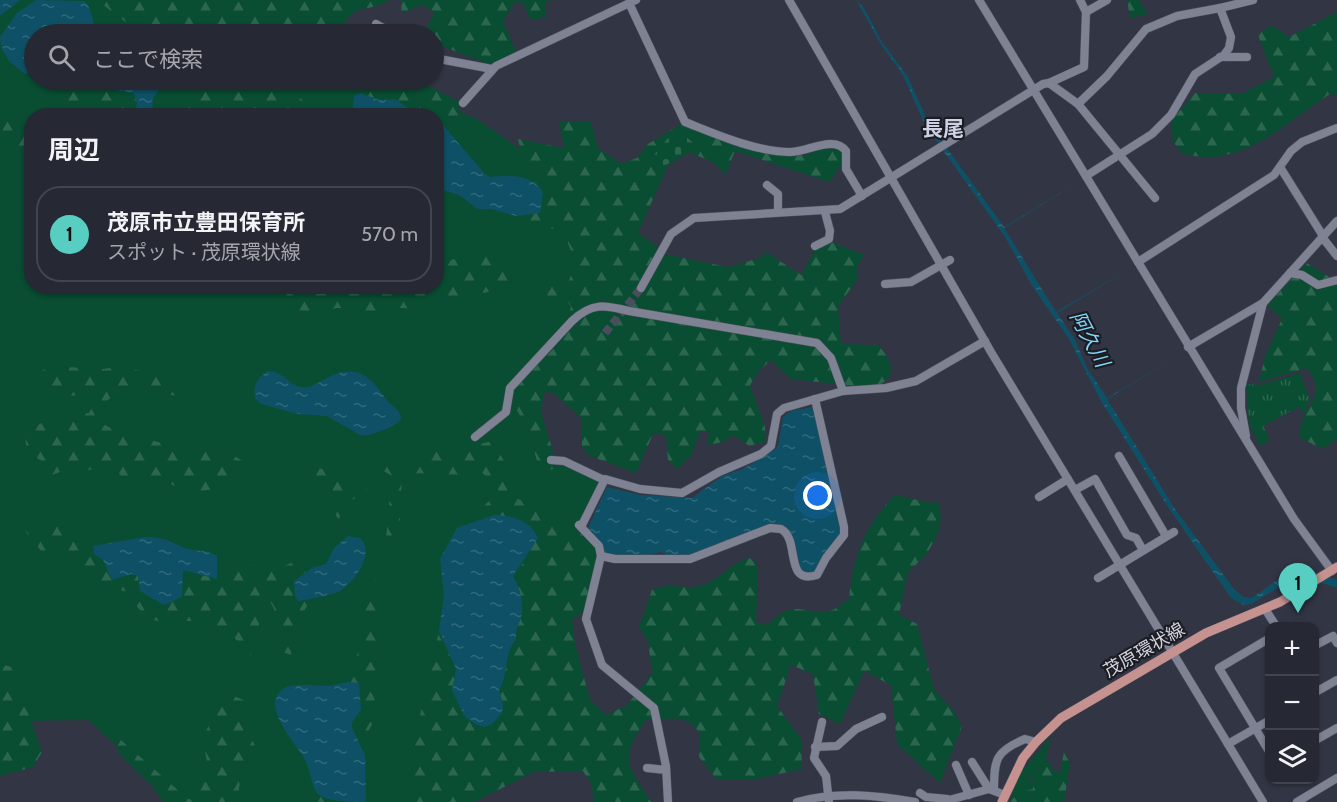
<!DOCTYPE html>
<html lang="ja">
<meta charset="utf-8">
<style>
:root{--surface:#262833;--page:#2e303b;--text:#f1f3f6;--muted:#a4a6ac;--line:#42444e;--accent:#57cec1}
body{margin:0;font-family:Cabin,"Noto Sans JP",sans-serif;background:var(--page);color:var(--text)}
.controls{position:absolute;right:18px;bottom:18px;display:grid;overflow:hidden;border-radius:12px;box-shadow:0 2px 4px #0004}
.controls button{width:54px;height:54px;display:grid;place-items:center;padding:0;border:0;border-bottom:2px solid var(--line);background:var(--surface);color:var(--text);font:30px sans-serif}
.you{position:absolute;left:818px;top:496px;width:21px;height:21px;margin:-15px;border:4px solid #fff;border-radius:50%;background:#1a73e8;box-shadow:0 0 0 9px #1a73e833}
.badge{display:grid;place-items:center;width:39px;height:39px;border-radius:50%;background:var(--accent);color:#111;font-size:20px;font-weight:700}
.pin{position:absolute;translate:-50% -50px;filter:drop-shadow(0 2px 3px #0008)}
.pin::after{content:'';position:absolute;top:32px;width:21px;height:18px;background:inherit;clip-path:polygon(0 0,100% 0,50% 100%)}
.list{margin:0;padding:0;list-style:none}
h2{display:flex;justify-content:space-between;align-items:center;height:78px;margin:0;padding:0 24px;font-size:26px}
h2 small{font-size:20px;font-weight:400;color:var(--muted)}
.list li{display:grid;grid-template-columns:39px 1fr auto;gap:18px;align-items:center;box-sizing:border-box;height:96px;margin:0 12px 12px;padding:0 12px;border:2px solid var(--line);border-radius:24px}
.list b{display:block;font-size:22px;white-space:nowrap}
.list p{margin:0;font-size:20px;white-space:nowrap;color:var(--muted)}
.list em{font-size:20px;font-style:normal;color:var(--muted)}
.icon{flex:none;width:33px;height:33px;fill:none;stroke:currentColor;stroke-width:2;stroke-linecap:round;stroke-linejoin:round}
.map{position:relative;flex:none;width:1337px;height:802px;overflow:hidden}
.search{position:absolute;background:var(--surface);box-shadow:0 2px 4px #0004;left:24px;top:24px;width:420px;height:66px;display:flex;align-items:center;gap:15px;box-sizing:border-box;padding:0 21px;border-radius:33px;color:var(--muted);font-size:22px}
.panel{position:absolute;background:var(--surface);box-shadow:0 2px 4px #0004;left:24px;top:108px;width:420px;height:186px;border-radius:24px}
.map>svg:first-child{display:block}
</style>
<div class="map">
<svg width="1337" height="802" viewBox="0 0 1337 802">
<defs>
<pattern id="forest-firs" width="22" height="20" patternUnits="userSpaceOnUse" patternTransform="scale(1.5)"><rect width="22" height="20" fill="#094d32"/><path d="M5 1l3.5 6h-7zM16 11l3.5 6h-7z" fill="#2c664f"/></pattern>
<pattern id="wetland-marsh" width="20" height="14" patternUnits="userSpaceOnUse" patternTransform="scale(1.5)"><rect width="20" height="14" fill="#094d32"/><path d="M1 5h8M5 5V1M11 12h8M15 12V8" fill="none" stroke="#2c664f"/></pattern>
<pattern id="cemetery-stones" width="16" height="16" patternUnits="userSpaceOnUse" patternTransform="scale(1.5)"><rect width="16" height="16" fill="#094d32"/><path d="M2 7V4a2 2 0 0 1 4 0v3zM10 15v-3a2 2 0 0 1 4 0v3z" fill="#2c664f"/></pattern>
<pattern id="park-tufts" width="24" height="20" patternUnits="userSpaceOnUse" patternTransform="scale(1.5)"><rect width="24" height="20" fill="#094d32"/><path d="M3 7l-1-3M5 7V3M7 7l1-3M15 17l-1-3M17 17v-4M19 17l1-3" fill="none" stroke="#2c664f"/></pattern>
<pattern id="water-ripples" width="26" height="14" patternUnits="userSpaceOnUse" patternTransform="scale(1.5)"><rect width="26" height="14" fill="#0e5166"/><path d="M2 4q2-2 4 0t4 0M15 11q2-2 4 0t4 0" fill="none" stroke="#30697b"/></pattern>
</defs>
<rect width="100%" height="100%" fill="#323544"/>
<g fill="#094d32" fill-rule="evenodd">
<path d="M0 0H139L201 34H34V80H382L477 119 550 170 589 285 520 416 529 432 540 472 565 463 600 483 503 705 418 802H178L88 720 25 721 0 713ZM32 116H436V286H32Z"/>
<polygon points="1051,736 1043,770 1035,768 1028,776 1035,787 1010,799 1022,771"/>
</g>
<g fill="url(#forest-firs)">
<path d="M99 0H389C370 14 355 0 343 28L352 34H139C127 20 111 14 99 0Z"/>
<polygon points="402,0 552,0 546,2 545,17 531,20 523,3 515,2 503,21 516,52 491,65 434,43 434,34 424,34 434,13 423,5 401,13"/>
<polygon points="1127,0 1139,0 1148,14 1130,18"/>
<path d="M1337 12V95L1330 94C1293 117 1258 154 1211 157 1202 158 1192 155 1183 154L1173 142 1171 121 1195 93 1241 94 1274 77 1258 35 1271 25 1289 37Z"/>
<polygon points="42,80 111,80 115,90 134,93 137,104 134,115 110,115 81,103 66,107 58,104"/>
<polygon points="178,80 279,80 299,96 314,115 298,114 268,104 258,115 185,115 181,105 185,89"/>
<path d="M341 80H416L460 102 458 117 445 125C433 109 409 113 395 99 376 100 352 96 341 80Z"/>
<path d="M4 106C19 112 20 135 31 146L26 157 14 155 13 151 0 140V111Z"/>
<path d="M559 122H591L598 148 621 164 637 158 648 144 683 123 788 155H805L831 145 843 151V163L829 182 735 151 725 175 715 163 686 151 668 165 638 233 669 255 728 267 760 258 766 252 801 275 821 238 864 255 858 264 857 280 838 306 841 344 878 345C894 363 899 378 872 388L791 379 771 360 759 371 750 385 765 427V442L749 446 734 435 723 442 707 445 709 432H700L691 456 677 469 668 460 666 437 661 433 653 434 636 473 588 455 582 447V419L552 392 544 393 541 412 558 468 540 472 529 432 513 403 515 388 557 345 571 307 565 297 547 301 546 288 567 284C578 266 572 247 561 231L542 226 538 234 516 222V216H532L540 186 527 177 518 139 564 148Z"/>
<path d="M437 249 451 260 478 252 521 277 531 292 526 295 518 284 507 285 500 292C477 290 456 303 433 298L417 309 386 307 385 310 358 316 343 308H336L324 313H294L284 319 281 317 287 294 285 287H357L359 290C373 294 404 298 414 287L436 286Z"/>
<path d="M1307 263 1337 282V439L1323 449 1300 438C1297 416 1317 405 1316 386 1315 380 1310 373 1307 368L1259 382 1265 356 1282 319 1267 305Z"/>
<path d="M115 367C134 367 173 380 191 389V395L185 397C153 394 124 381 100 407L101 423C114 432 169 446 186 447 195 448 204 445 214 446 225 448 239 460 250 465L233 485 193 493 140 472H133L129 479 120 476 116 463 85 471 67 469 47 477 40 469 42 461C29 454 24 449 26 434 44 417 66 414 89 413L97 397 94 393 47 399V385L38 376 39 372C61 360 90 374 115 367Z"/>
<path d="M470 439 479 444 492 441 512 474 513 496C536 509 594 529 599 556L587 608 572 620 575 644 590 700 606 715 626 706 652 674 648 641 639 627 652 590C673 581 682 590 699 586 719 582 730 562 749 558L758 564 756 622 768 625C792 598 800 614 829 611 836 610 843 603 849 599 854 555 864 526 895 495L931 503 938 501 941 516 938 534 926 555 908 572 899 615 917 624 934 689 954 712 962 726 940 783 897 744 891 685 864 671 840 724 819 714 813 674 791 665 777 706 801 739 802 769 751 780H717L699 757 700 733C683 711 671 721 646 720 618 761 627 763 651 802H594L591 784 583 771 534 772 474 802H409L412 796 415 738 439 631 456 669 453 686 465 718 477 725 503 705 499 690C509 673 502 655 516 639 515 625 522 620 522 612 523 599 519 587 513 576L515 569 522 565 526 553 533 545 494 515 476 522 481 509 499 491 480 470 469 475 408 473 402 479 399 541 384 559 392 476 377 467 385 455 396 462 423 463 436 452H444L450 458 467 455Z"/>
<path d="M313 468 325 469 337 478H366C371 499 354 495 344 505 342 508 340 516 339 519 330 512 334 500 327 492 321 485 314 481 309 473Z"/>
<path d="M54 518 73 540 98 544 92 548 103 560 112 580 131 574 138 576 139 588 164 605 170 602 183 570 217 579 231 564 279 568 291 563 310 570 302 574 295 595 298 601 313 596H320C298 609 293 631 291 655L283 652C276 636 280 618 271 603L265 604 247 668C243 624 203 618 166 622 152 624 132 605 128 592L88 582 77 563 42 552 26 532 29 527Z"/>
<path d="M376 577 383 580 377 613 374 721 361 744C345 721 353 729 361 710 362 705 360 696 361 691L345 682 363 641 358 634Z"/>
<polygon points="0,664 12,667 42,752 33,767 0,776"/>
<polygon points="234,696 248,702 243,725 255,745 241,775 238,795 252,802 163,802 152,786 119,754 113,733 188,799 195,800 200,791 207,762 203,740 212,716"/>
<polygon points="1064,752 1070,763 1064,802 1009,802 1020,792 1033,789 1033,781 1026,770 1031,767 1043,770 1047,758 1054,772 1060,772"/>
<polygon points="312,781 318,795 329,802 310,802"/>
</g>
<path fill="url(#wetland-marsh)" d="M357 287H414C404 298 373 294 359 290Z"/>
<path fill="url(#cemetery-stones)" d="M675 136H685L696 145C687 155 663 173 648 162L667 139Z"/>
<polygon fill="url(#park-tufts)" points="1300,373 1310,400 1304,415 1299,407 1263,426 1270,439 1260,446 1249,424 1246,384 1260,385"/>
<g fill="url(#water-ripples)">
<polygon points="0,0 20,0 0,16"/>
<path d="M36 0 84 1C93 8 92 24 97 34H34C34 48 39 68 25 74L9 61 1 47 0 37 17 13Z"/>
<polygon points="856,0 864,8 882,42 908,77 928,122 1004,227 1084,179 1004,228 1056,312 1136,265 1057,313 1074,338 1087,368 1107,398 1187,351 1107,399 1175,509 1234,589 1243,597 1252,598 1293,569 1299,567 1337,580 1337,588 1299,575 1251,604 1243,605 1231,598 1166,504 1101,401 1069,339 1033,287 1005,237 925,125 903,75 882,46"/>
<polygon points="111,80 156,80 160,88 153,98 152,115 134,115 137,104 134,93 115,90"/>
<polygon points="360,93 379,100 395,99 406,107 433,115 352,115 354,96"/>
<path d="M436 117 485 174 490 177C510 175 531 174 543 192L540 213 516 216 491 209H478L459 195 437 188Z"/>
<path d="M268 371C283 371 288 385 301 387 312 389 318 382 327 378 356 363 370 376 385 398 391 407 401 408 401 420L389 428 369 435H360L327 416 297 414 259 403 255 398C253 385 257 378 268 371Z"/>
<path d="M812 407 844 527 814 574H804C802 570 798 566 796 562 792 548 799 534 783 527L692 556 668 557 661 551C645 560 624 559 606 554L600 542 588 528 607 487 640 495 692 498 722 476 743 469 773 451 778 446 783 417 791 411Z"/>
<path d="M494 515C512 516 530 520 538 538L513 576C519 587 523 599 522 612 522 620 515 625 516 639 502 657 510 672 499 690L503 705 502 713 493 723 485 727 477 725 465 717 452 691 456 669 439 631 444 595 440 559 457 528Z"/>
<path d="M348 536 360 538C376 553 354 584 338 592 334 594 302 601 298 601L295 595 294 581 312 568 326 564 334 548Z"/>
<path d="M145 537C171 537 173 546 193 550 202 551 208 551 217 556V579L183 570 182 597 164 605 140 591 138 576 131 574 112 580 103 560 94 554 93 546Z"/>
<path d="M348 682 359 683 361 710 352 722V728L365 755 366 802C352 802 328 802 318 794 312 788 310 769 305 760 297 744 257 704 285 688 294 683 316 686 326 686 333 686 340 683 348 682Z"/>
</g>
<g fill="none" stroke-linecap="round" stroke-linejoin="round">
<polyline stroke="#4a4d5b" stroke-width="8" stroke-dasharray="8 4" stroke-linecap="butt" points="605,333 641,288"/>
<defs>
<g id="minor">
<polyline points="789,0 991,352 1263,802"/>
<polyline points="979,0 1294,519 1332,571"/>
<polyline points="1080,0 1086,12"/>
<path d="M629 3 685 122C718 135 754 151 789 152 806 153 834 134 846 151V169L862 196"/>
<polyline points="1220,8 1253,0"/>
<polyline points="376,24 394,34"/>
<polyline points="1220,57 1247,57"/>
<polyline points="434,58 492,69"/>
<polyline points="1049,83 1084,67 1086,12 1107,0"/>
<polyline points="463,103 496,66 636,0"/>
<polyline points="1078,104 1155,198"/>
<polyline points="1280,167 1323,236"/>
<polyline points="767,185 778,194 778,212"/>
<polyline points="1322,237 1337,256"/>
<polyline points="815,246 829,239 830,231 825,212"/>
<polyline points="1138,262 1274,175 1291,151 1302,142 1337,128"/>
<polyline points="1290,273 1302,275 1318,285 1337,280"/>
<polyline points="885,284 911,282 950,260"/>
<polyline points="641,288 671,234 694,218 840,209 1043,84 1049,83 1078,104 1107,76 1146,29 1177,16 1220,8 1231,37 1229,48 1224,55 1195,74 1171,115 1152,134 1086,176"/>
<polyline points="1188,347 1263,303 1337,221"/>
<polyline points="1246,436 1241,408 1241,388 1263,303"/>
<path d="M475 437 506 412 510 388 572 321C592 302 605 305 629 311L817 343 831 358 843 391 886 388 916 381 985 341"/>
<polyline points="1119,456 1166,536"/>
<polyline points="551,460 564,461 604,480"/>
<polyline points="1075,490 1095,479 1127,535 1136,538 1143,550"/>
<polyline points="1039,497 1068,479"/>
<polyline points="579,525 599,546 601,556 586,619 602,665 654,708 666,766 668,802"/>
<polyline points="581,527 605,479 640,489 682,493 719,472 761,454 771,446 777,414 784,408 843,391"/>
<path d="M601 556 615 559H690L770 528 781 529C801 540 783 585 817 575L826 558 844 535V527L815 399"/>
<polyline points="1098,578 1174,532"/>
<polyline points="1265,609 1276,626"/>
<polyline points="1270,638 1219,668 1270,753"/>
<polyline points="1314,646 1333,636 1337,643"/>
<polyline points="1270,671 1270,674"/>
<polyline points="1314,693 1337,680"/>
<polyline points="822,722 814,758 826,776 829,802"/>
<polyline points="1314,741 1337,728"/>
<polyline points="1228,744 1270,720"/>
<polyline points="815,747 837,746 856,729 882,717"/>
<polyline points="972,762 989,789"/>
<polyline points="956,765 969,795"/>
<polyline points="647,768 666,770"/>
<path d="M994 789C994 759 996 751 1025 739L1036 742"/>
<polyline points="920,793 926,797 947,799"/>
<path d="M797 802C836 791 875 795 915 802"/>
<polyline points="942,802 989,789 1005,795"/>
<polyline points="1297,802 1337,778"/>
</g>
<polyline id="major" points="1002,802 1023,758 1036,742 1061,718 1206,633 1280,602 1337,567"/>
</defs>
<use href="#minor" stroke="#4e515d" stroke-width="9"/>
<use href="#major" stroke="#4e515d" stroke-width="10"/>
<use href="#minor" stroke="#7e8292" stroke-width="8"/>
<use href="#major" stroke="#c6928f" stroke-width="9"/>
</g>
<g text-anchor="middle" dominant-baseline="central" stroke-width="4.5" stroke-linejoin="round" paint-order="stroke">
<g font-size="18" fill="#d3d5df" stroke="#1c1d24">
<text transform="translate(1144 650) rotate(-30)">茂原環状線</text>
</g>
<g font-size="20" font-style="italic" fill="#80d6f7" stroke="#1c1d24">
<text transform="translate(1090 339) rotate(62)">阿久川</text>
</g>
<g font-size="21" font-weight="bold" fill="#cdd1e3" stroke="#1c1d24">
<text x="943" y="128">長尾</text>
</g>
</g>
</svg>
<div class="controls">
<button>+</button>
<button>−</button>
<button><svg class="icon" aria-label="layers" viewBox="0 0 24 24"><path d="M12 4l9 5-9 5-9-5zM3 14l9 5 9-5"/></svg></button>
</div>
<div class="you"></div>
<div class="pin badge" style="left:1298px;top:613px">1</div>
<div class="search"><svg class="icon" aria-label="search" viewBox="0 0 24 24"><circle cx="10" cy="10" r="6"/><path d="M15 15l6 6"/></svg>ここで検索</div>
<section class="panel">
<h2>周辺<small></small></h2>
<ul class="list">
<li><span class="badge">1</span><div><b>茂原市立豊田保育所</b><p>スポット · 茂原環状線</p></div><em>570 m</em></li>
</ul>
</section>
</div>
